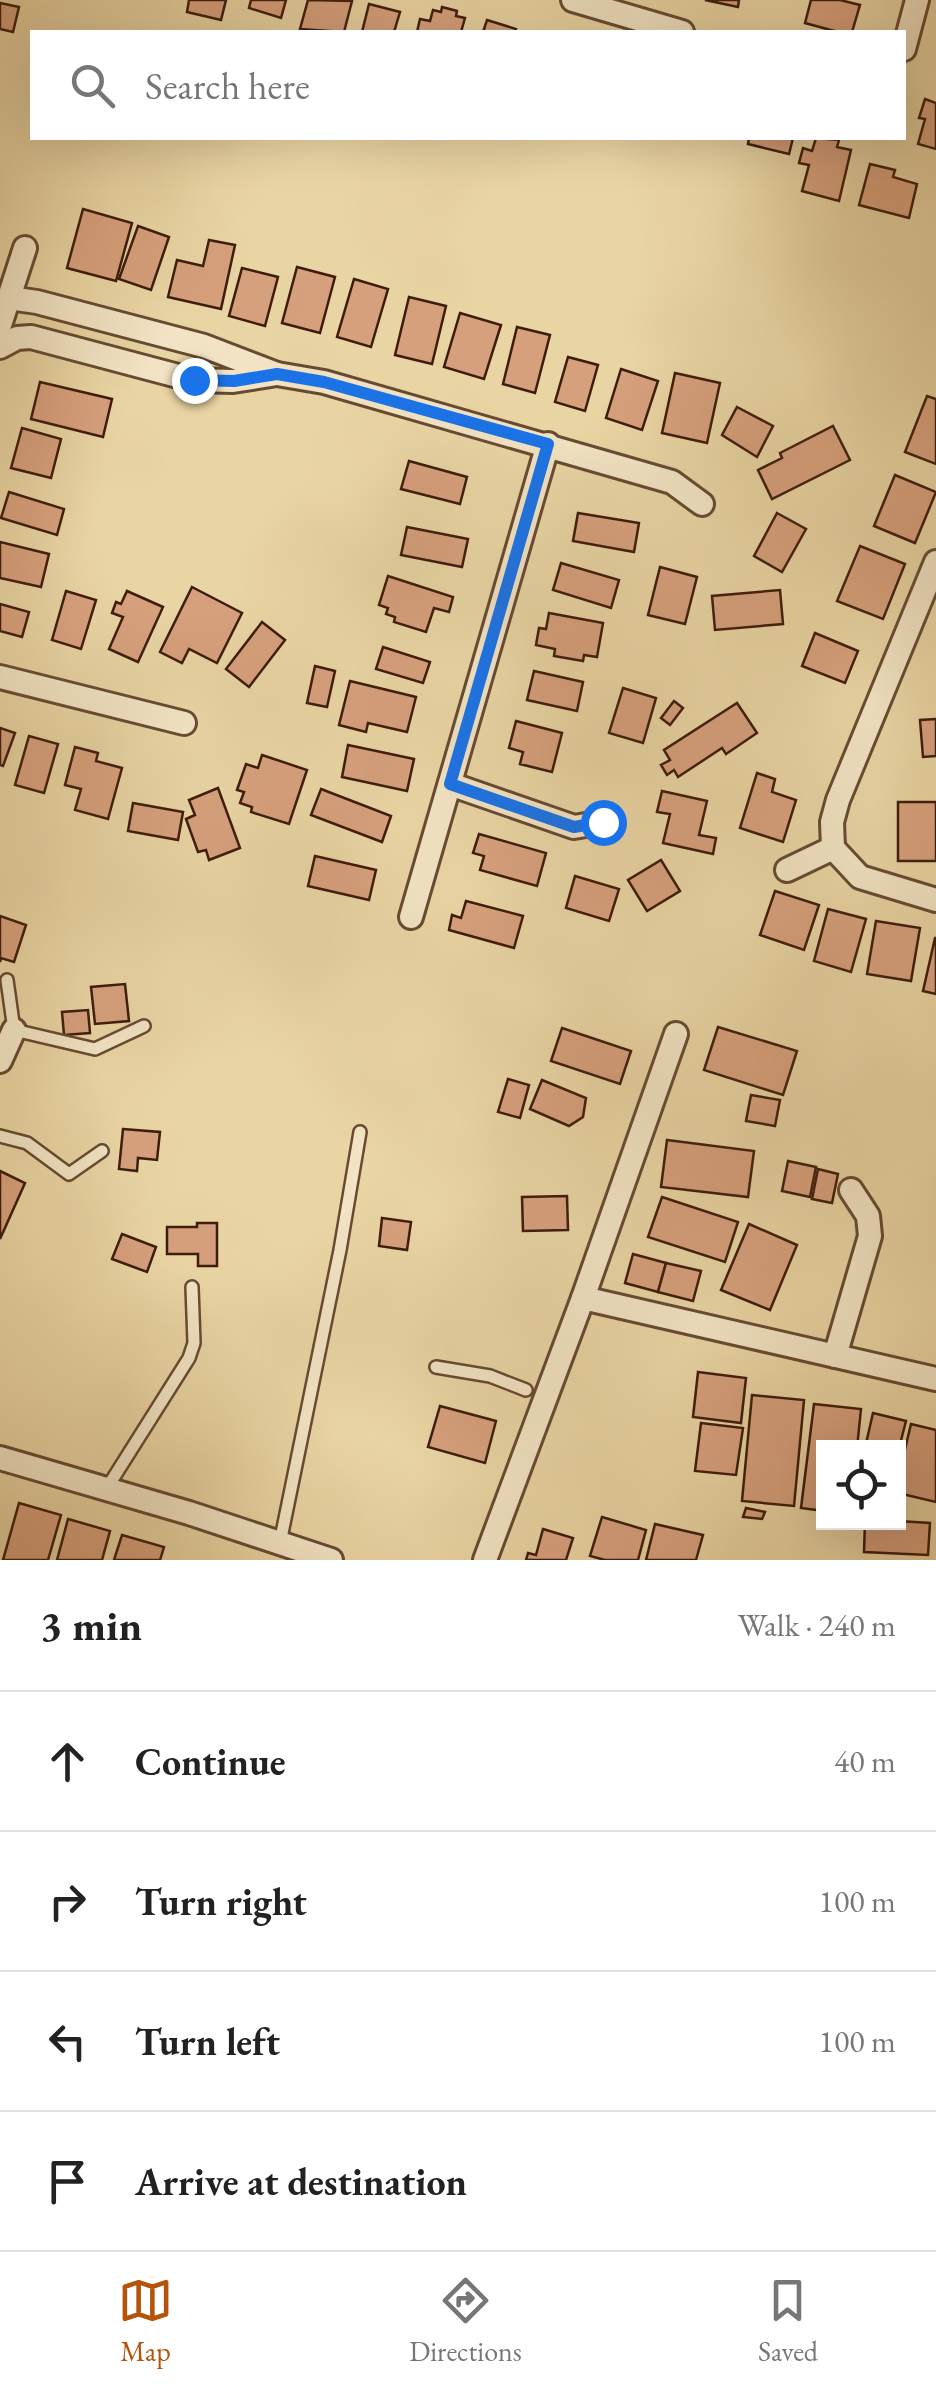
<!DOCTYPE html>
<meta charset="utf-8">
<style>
:root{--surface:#fff;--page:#f6f6f6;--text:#222;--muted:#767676;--line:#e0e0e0;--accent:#b45309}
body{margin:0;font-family:"EB Garamond",serif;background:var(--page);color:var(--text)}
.controls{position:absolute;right:30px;bottom:30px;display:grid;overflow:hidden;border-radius:0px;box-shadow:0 10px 40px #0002}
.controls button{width:90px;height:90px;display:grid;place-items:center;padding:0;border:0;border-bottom:2px solid var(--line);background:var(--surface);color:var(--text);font:50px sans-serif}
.stop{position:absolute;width:30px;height:30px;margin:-22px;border:8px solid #1a73e8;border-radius:50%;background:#fff}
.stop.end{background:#1a73e8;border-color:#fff;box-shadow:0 2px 10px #0008}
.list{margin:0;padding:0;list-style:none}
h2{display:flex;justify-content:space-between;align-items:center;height:130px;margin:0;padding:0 40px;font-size:42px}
h2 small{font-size:32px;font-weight:400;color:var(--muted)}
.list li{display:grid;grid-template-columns:65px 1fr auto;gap:30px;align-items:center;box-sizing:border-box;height:140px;padding:0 40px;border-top:2px solid var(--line)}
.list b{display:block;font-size:38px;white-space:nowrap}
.list em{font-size:32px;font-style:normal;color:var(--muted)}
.icon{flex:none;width:55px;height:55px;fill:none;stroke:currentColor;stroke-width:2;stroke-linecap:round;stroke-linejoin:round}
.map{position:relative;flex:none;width:936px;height:1560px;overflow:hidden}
.search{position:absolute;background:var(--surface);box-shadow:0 10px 40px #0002;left:30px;right:30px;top:30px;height:110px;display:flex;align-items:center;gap:25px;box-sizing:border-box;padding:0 35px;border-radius:0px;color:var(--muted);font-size:38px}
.sheet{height:690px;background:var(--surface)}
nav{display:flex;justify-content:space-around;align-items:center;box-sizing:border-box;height:140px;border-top:2px solid var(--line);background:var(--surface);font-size:28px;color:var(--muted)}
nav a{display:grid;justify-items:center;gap:5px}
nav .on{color:var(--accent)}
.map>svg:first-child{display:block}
</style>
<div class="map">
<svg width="936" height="1560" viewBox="0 0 936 1560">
<rect width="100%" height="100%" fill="#e9d4a3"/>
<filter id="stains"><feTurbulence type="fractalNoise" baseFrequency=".002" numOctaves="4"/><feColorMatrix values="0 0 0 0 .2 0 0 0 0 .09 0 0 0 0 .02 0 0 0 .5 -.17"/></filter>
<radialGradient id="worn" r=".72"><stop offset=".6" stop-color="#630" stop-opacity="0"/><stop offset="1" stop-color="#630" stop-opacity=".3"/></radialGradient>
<g fill="#d6a07c" stroke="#3d1c0c" stroke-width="2.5">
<polygon points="189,0 226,0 221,20 187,12"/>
<polygon points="251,0 286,0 281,18 249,8"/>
<polygon points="308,0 352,1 344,32 300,29"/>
<polygon points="705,0 739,0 738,7"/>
<polygon points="811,0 840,0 860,5 852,32 838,32 805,23"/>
<polygon points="0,3 19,7 13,32 0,29"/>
<polygon points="369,4 400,12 394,32 362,32"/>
<polygon points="442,7 457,11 456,16 465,18 461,32 417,32 420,19 430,21 433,10 441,12"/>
<polygon points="487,20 516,29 515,32 483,32"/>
<polygon points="925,99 936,103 936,149 918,144 925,119 919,118"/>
<polygon points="749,138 793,138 789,154 748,144"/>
<polygon points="816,138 839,140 837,147 851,150 839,201 802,191 809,165 799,163 803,148 812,151"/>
<polygon points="870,164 895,170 893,177 917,184 909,218 859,205"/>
<polygon points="83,209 132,223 116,281 67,268"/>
<polygon points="138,226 169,237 151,290 119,279"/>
<polygon points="209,240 235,245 221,309 168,297 177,260 203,266"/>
<polygon points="297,267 335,277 320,333 282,323"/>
<polygon points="242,268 278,277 265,326 229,316"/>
<polygon points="354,279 388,289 371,347 337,337"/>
<polygon points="409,297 446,306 432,364 395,355"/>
<polygon points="460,313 501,325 484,379 444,367"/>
<polygon points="517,327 550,335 535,393 503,384"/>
<polygon points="568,357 598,365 585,411 555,402"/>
<polygon points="621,369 658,381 642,430 606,418"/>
<polygon points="675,373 720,383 707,443 662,433"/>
<polygon points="40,382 112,399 103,437 31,419"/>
<polygon points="927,396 936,399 936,464 905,452"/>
<polygon points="737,407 773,426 757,457 722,435"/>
<polygon points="833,426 850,460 772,499 758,470 782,458 780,453"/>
<polygon points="22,428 61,439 51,478 11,468"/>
<polygon points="409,461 467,477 460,504 401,489"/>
<polygon points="895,475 936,492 915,543 874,526"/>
<polygon points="9,492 64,509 57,535 1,518"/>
<polygon points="578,513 639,523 634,552 573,541"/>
<polygon points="777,513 806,529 782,572 754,556"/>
<polygon points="407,527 468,539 462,567 401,555"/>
<polygon points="0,542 49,554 41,587 0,578"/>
<polygon points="860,546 905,564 883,619 837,601"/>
<polygon points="561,563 619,580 611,608 553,590"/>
<polygon points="660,567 697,577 685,624 648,615"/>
<polygon points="388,576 453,597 449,612 434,608 426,632 394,622 395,617 386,614 388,608 379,605"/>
<polygon points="192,587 242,613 217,663 189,649 182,663 160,652"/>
<polygon points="780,590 783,624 715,630 712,596"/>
<polygon points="66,591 96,600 81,649 52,640"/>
<polygon points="127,591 163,607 138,662 109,649 123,617 112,613 116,602 121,604"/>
<polygon points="0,604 29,612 22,637 0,631"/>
<polygon points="549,613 603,623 597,657 584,655 583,661 554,656 555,649 536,645 539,628 546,629"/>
<polygon points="262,622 285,640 249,687 226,669"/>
<polygon points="815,633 858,651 845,683 802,666"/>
<polygon points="383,647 430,662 423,683 376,669"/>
<polygon points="315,666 335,671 327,707 307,703"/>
<polygon points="534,671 583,682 577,711 527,700"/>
<polygon points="350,681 416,697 407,732 368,723 366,732 339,725"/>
<polygon points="623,688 656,698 643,743 609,733"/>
<polygon points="674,701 683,708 670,725 661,718"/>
<polygon points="737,703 757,733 726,754 722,748 678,777 674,770 667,775 661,765 670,760 664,750"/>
<polygon points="936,719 936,756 923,757 920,720"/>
<polygon points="516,721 562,733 552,772 520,764 523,752 509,748"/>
<polygon points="0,728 15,733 3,766 0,765"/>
<polygon points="29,736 58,744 44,793 15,785"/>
<polygon points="348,745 414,759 407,791 342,777"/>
<polygon points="75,747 98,753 96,761 122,768 108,819 75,810 81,789 65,785"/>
<polygon points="262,755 307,770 289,824 251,812 252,807 240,803 244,792 237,790 246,764 258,768"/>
<polygon points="757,773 775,779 772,792 796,800 783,842 740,828"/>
<polygon points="218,788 240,848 209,860 206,850 198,852 186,819 195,815 189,800"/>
<polygon points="321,789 391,816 382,842 311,815"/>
<polygon points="662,791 707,801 699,835 716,838 713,854 663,843 670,814 657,812"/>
<rect x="898" y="802" width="38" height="59"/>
<polygon points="133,803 183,812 178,840 128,831"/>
<polygon points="479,834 546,853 537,886 480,870 484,856 473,853"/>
<polygon points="315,856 376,870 369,900 308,886"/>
<polygon points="661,860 680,891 647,911 628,880"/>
<polygon points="575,876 619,889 609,921 566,908"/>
<polygon points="775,891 819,905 804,950 760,935"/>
<polygon points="466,901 523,916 514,948 449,930 452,915 461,918"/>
<polygon points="828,909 866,919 851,972 814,961"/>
<polygon points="0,916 26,925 14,962 1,958 0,962"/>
<polygon points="876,921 920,928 911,981 867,974"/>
<polygon points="935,938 936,938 936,994 923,991"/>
<polygon points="125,984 129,1021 95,1024 91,987"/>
<polygon points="88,1010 90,1033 64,1035 62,1012"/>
<polygon points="718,1027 797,1051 783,1095 704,1070"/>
<polygon points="562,1028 631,1051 620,1084 551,1061"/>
<polygon points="508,1079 529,1085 520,1118 498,1112"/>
<polygon points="542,1080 586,1098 583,1117 569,1126 530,1109"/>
<polygon points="751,1095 780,1100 775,1126 746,1121"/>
<polygon points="123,1129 160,1132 157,1160 138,1158 137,1171 119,1169"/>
<polygon points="667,1140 754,1151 748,1197 661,1187"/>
<polygon points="788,1161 816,1167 810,1197 782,1191"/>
<polygon points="818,1169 838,1174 832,1203 812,1199"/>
<polygon points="0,1171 25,1183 0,1239"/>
<polygon points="567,1196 568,1230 523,1231 522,1197"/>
<polygon points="662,1197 738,1222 725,1262 648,1237"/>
<polygon points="382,1218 411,1222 407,1250 379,1246"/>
<polygon points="197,1223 217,1223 217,1266 198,1266 198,1254 167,1254 167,1227 197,1227"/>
<polygon points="749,1224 797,1245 770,1310 721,1290"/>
<polygon points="122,1234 156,1247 147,1272 112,1259"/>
<polygon points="633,1254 666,1263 658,1292 625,1283"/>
<polygon points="666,1263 701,1271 693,1301 658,1292"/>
<polygon points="698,1372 746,1378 741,1423 693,1417"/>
<polygon points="752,1395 804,1400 794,1506 742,1501"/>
<polygon points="814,1404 861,1409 857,1448 824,1448 824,1511 801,1508"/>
<polygon points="440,1406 496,1421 485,1463 428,1447"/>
<polygon points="873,1413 906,1421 898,1452 898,1448 865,1448"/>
<polygon points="701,1423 743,1428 736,1475 695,1471"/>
<polygon points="911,1424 936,1430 936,1502 898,1493 898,1479"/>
<polygon points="19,1503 61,1515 48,1560 3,1560"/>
<polygon points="746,1508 765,1512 762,1519 743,1517"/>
<polygon points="602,1517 646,1530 638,1560 605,1560 590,1556"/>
<polygon points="68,1519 110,1531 102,1560 57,1560"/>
<polygon points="898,1521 930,1523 928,1555 864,1552 865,1522"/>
<polygon points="655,1524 703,1535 696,1560 646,1560"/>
<polygon points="543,1529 573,1538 566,1560 526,1560 528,1553 536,1555"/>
<polygon points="122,1535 164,1547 160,1560 114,1560"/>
</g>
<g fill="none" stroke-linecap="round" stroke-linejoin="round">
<defs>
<g id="service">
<polyline points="7,980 14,1030 95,1049 144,1026"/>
<polyline points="0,1136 27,1143 69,1174 102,1151"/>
<polyline points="436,1367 490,1376 526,1390"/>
<polyline points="107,1488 189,1358 194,1343 192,1287"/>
<polyline points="280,1543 340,1250 360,1132"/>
</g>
<g id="minor">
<polyline points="573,0 682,32"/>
<polyline points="904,49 917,0"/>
<polyline points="9,298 37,302 204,346 277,374 324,382 672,482 702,504"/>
<polyline points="0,325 25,248"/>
<polyline points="0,347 17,338 31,337 193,380 233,381 277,374"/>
<polyline points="0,677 184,723"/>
<polyline points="450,784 574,827 603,822"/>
<polyline points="833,848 832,822 838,800 936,562"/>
<polyline points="833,848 860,877 936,900"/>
<polyline points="787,870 833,848"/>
<polyline points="411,917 548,444"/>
<polyline points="0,1061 14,1030"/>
<polyline points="583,1298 936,1379"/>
<polyline points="835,1356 870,1236 868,1216 851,1190"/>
<polyline points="0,1458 189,1513 331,1560"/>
<polyline points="485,1560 583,1298 676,1034"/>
</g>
</defs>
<use href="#service" stroke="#684a32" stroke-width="16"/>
<use href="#minor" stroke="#684a32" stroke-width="28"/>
<use href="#service" stroke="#f1e3c3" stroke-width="11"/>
<use href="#minor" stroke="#f1e3c3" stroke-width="22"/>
</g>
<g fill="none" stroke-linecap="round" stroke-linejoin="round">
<polyline stroke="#1a73e8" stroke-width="12" points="194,380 234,381 277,374 324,382 548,444 450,784 574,827 603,822"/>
</g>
<rect width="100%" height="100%" filter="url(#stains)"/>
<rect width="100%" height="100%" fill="url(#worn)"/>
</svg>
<div class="controls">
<button><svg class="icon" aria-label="locate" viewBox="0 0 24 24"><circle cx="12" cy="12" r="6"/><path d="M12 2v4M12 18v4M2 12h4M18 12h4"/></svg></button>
</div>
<div class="stop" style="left:603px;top:822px"></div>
<div class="stop end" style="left:194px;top:380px"></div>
<div class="search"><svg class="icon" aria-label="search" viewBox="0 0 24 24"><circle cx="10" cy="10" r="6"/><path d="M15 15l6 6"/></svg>Search here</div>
</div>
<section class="sheet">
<h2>3 min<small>Walk · 240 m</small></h2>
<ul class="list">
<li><svg class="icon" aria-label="ahead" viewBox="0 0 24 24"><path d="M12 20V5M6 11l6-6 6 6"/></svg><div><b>Continue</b></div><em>40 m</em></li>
<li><svg class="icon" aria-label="right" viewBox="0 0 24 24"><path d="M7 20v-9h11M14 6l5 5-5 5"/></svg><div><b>Turn right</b></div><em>100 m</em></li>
<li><svg class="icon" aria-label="left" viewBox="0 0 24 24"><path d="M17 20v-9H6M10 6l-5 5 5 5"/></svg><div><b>Turn left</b></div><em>100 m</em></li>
<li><svg class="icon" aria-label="arrive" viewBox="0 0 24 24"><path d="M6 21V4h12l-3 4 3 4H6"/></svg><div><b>Arrive at destination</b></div></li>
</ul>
</section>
<nav>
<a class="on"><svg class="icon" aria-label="map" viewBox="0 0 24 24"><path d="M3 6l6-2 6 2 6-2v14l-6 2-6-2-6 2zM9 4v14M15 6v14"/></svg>Map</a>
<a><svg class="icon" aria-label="directions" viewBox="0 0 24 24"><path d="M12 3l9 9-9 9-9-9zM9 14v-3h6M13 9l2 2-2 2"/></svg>Directions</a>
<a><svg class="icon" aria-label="saved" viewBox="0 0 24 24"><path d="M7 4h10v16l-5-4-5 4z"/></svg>Saved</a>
</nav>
